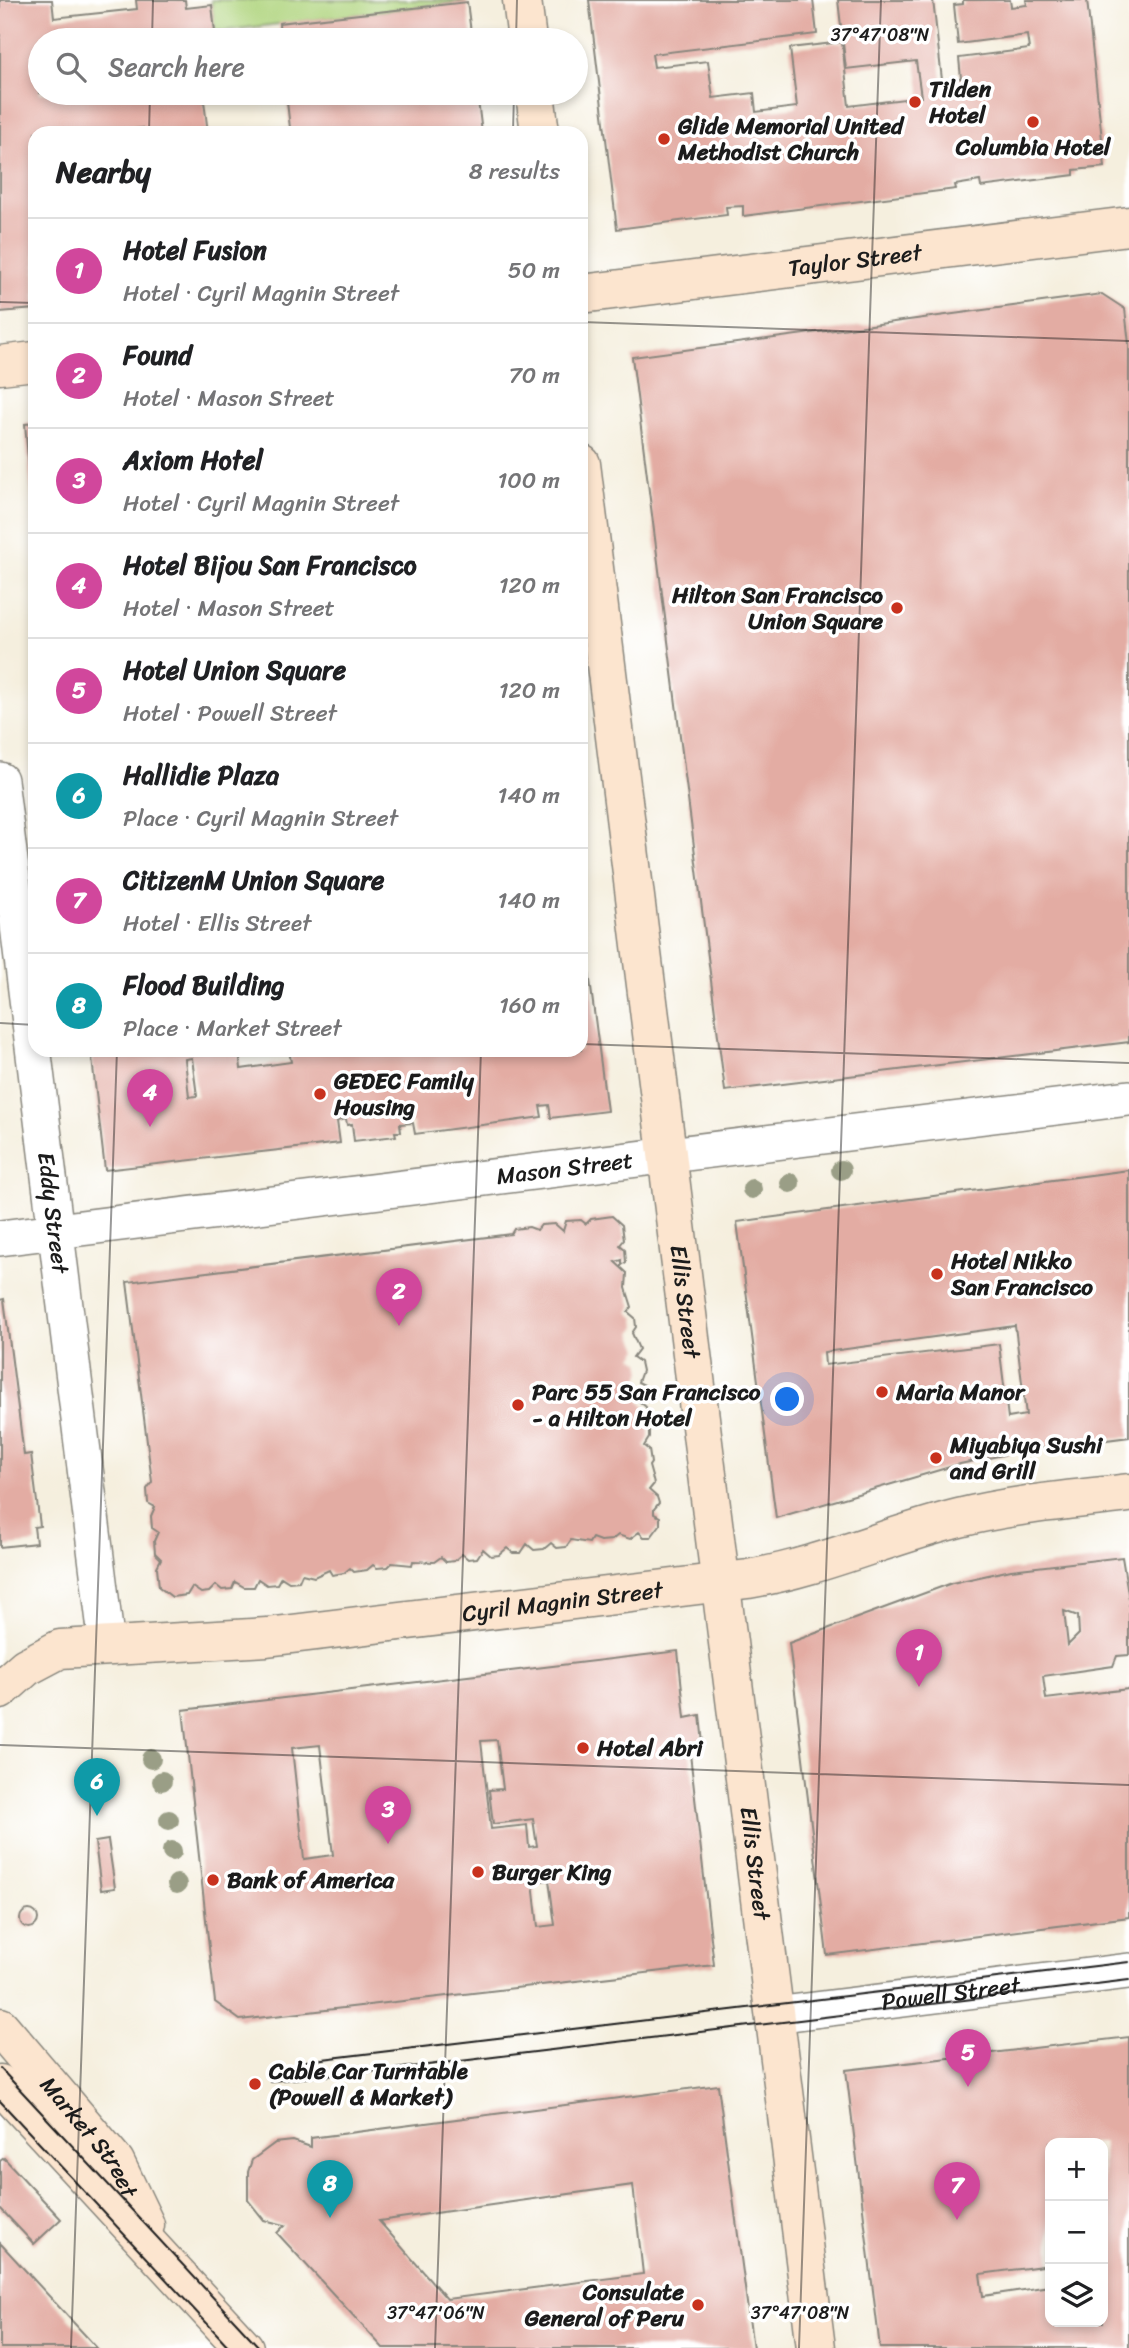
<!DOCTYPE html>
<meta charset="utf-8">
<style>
:root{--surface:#fff;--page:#f2f2f2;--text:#202124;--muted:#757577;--line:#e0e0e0;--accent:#b45309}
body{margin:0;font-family:Sriracha,sans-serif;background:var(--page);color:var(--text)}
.controls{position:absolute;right:21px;bottom:21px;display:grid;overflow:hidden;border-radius:14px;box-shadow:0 4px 10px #0003}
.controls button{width:63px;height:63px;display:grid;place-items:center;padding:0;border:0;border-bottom:2px solid var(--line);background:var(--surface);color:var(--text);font:35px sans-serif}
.you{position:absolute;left:788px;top:1400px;width:24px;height:24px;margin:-18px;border:5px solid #fff;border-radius:50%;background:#1a73e8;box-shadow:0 0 0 10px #1a73e833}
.badge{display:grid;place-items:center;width:46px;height:46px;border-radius:50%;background:var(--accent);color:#fff;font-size:23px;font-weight:700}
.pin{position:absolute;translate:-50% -58px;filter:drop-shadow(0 2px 4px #0008)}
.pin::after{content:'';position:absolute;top:37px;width:24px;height:21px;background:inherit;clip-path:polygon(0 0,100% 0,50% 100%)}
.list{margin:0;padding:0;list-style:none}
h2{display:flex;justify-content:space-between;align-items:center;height:91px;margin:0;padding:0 28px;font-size:30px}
h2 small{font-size:23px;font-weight:400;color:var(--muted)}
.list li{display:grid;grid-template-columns:46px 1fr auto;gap:21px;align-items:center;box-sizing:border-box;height:105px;padding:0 28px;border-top:2px solid var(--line)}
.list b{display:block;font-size:26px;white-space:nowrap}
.list p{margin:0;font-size:23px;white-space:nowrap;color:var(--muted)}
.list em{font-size:23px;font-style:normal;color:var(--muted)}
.icon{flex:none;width:38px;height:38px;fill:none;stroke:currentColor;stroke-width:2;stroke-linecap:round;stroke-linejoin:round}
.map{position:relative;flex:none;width:1129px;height:2348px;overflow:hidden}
.search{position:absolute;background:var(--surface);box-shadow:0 4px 10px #0003;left:28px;top:28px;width:560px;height:77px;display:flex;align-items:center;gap:18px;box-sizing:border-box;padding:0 24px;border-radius:38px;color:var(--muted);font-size:26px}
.panel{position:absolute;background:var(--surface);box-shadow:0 4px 10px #0003;left:28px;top:126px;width:560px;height:931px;border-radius:21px}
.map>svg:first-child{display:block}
</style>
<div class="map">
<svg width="1129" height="2348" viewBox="0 0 1129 2348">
<rect width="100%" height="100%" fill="#fff"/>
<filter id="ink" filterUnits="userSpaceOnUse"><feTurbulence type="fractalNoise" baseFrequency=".0143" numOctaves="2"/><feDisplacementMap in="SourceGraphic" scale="14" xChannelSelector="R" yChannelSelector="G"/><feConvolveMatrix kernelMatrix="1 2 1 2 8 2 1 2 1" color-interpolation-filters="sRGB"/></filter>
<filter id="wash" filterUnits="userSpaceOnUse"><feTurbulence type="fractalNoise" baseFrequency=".00686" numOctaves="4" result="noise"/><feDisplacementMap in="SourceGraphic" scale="28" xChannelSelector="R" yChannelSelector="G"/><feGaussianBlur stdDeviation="1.57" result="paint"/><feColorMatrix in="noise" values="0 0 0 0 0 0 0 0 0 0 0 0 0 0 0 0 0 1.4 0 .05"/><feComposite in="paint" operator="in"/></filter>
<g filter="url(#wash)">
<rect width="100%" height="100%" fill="#f5efde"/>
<polygon fill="#afd47d" stroke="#66784c" stroke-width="2" points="211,0 467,0 467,1 215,32"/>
<g id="blocks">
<g fill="#e3aca3" fill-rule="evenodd">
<polygon points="0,0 52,0 54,18 137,9 136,0 185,0 186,8 212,5 215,32 196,34 197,40 40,40 40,52 33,53 35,76 40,75 40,93 203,93 208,133 143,133 143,128 101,133 35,133 35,309 0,312"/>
<polygon points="589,0 813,0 817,34 652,54 654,67 708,61 713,98 754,93 756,112 797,107 790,48 842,42 849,106 921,97 916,61 846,69 838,0 933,0 942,80 961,78 959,58 1029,49 1027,35 958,44 954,5 963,4 963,0 1010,0 1011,7 1027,5 1026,0 1087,0 1105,167 1074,170 1074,175 981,187 980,181 955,185 956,189 743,216 743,206 726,207 727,215 617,229"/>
<polygon points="467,2 472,40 280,40 279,23"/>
<polygon points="286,93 477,93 482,133 260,133 290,128"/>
<polygon points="1102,294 1125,309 1129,344 1129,1042 725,1091 632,357"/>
<polygon points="35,423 35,513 33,513 25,424"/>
<path d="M587 957 607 1111 551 1118 549 1105 540 1106 542 1117 415 1134 413 1123 400 1124 401 1132H395L396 1136 354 1141 352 1124 347 1125 346 1119 337 1121 340 1143 105 1170 91 1050H239L241 1069 291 1062 289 1050H581V958ZM192 1058 197 1096 189 1097 185 1059Z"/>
<path d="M1129 1170V1437L1022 1451 960 1464 776 1518 737 1222ZM1015 1326 1026 1415 1008 1418 999 1344 825 1365 824 1352Z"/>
<polygon points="612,1216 622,1225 624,1240 620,1245 625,1249 626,1262 622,1265 622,1260 615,1262 627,1273 626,1288 632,1307 628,1312 635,1318 636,1327 632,1333 639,1349 633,1357 640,1362 642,1371 638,1382 644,1385 645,1393 639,1401 646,1407 647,1416 643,1422 649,1430 649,1438 644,1446 649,1450 651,1463 649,1466 654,1484 649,1490 657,1497 659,1503 654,1509 654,1514 660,1517 660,1525 651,1537 644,1537 639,1532 630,1539 618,1535 612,1540 600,1541 592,1538 589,1543 571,1540 566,1547 557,1548 551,1543 544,1549 534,1550 527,1544 521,1553 513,1553 507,1548 499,1555 491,1556 483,1549 477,1558 468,1559 462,1554 454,1561 446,1562 441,1557 434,1562 413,1561 412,1565 392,1563 388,1567 377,1568 373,1565 367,1570 354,1572 350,1568 344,1573 332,1575 329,1570 314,1577 302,1574 299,1581 289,1582 281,1577 277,1584 267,1585 258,1579 254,1587 244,1587 235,1582 232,1589 222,1590 216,1585 209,1592 201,1593 192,1587 187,1595 172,1597 159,1587 157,1567 161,1559 155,1553 154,1541 158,1532 152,1528 151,1516 155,1507 148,1503 147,1489 152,1482 127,1282 511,1234 514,1229 529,1227 537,1230 541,1225 555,1224 563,1231 566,1221 581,1220 586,1224 591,1219"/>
<polygon points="4,1299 24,1455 31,1454 40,1526 34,1527 36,1543 0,1547 0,1300"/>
<path d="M1122 1557 1129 1599V1655L1117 1656 1113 1666 1043 1676 1046 1699 1129 1689V1917L827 1955 789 1643 952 1583 1011 1570ZM1064 1611 1078 1616 1079 1634 1068 1645Z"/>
<path d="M678 1651 685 1718 700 1715 703 1744 689 1745 714 1965 240 2020 215 2002 183 1710ZM497 1740 503 1789 489 1790 493 1824 533 1819 537 1846 529 1847 527 1825 491 1829 481 1741ZM320 1745 333 1855 304 1859 292 1748ZM549 1880 555 1925 538 1927 533 1882Z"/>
<polygon points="108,1840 115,1888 101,1890 95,1842"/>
<circle cx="29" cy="1919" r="9"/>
<path d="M1129 2037V2348H880L846 2070ZM1050 2143H1103V2322H1050V2286L983 2296 980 2274 1050 2265Z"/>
<path d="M718 2085 753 2348H383L277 2233 285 2225 264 2220 248 2200V2172L252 2160 275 2143 293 2141 311 2147V2138ZM633 2185 643 2274 447 2299 379 2221Z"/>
<polygon points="4,2158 61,2219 34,2244 0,2208 0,2161"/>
<polygon points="0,2243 97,2348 0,2348"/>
</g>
</g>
</g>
<g filter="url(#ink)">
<use href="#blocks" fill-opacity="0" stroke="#88867d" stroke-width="2"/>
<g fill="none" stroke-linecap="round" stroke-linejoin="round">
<defs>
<g id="street">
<path id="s1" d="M0 780 107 1646"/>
<path id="s2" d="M0 1238 1129 1098"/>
<path id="s3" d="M774 2015 1129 1971"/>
</g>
<g id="secondary">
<polyline points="522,0 527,40"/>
<polyline points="535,93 540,133"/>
<path id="s4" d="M581 294 1129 226"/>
<polyline points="0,365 35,361"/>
<path id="s5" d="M581 464 816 2348"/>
<path id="s6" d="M0 1690 26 1667 60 1649 267 1637 748 1579C821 1567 887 1536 959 1518 1015 1504 1072 1500 1129 1493"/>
<path id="s7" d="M0 2027 115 2162 145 2225"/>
<polyline points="0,2084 244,2348"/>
</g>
</defs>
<use href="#street" stroke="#88867d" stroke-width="38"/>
<use href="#secondary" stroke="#88867d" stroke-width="41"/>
<use href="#street" stroke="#fff" stroke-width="35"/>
<use href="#secondary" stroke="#fce5cf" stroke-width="38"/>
<g stroke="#1c1c1c" stroke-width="2">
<polyline points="0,2068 260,2348"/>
<polyline points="269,2077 306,2061 1129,1962"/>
<polyline points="270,2081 370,2072 1129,1980"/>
<polyline points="0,2101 230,2348"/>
</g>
</g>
<g fill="#9a9e86">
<circle cx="841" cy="1170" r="10"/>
<circle cx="790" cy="1183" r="10"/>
<circle cx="752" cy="1189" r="10"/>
<circle cx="151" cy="1759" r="10"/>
<circle cx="162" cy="1781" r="10"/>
<circle cx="169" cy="1820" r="10"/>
<circle cx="172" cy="1851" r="10"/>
<circle cx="177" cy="1884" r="10"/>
</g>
</g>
<path fill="none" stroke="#1c1c1c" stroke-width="2" stroke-opacity="0.45" d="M152 40 153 0M516 40 517 0M149 133 150 93M513 133 514 93M0 302 35 303M581 322 1129 341M0 1023 35 1025M581 1044 1129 1063M0 1745 1129 1785M71 2348 117 1050M435 2348 481 1050M799 2348 881 0"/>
<g fill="#c8321e" stroke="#fff" stroke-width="2.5">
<circle cx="915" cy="102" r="7"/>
<circle cx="1033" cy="122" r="7"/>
<circle cx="664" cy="139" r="7"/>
<circle cx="897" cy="608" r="7"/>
<circle cx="320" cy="1094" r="7"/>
<circle cx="937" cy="1274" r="7"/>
<circle cx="882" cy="1392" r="7"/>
<circle cx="518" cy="1405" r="7"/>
<circle cx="936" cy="1458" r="7"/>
<circle cx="583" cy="1748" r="7"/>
<circle cx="478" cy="1872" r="7"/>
<circle cx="213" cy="1880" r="7"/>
<circle cx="255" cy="2084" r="7"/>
<circle cx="698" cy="2305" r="7"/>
</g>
<g text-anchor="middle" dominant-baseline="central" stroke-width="7" stroke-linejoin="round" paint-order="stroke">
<g font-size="23" font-weight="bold" fill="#1c1c1c" stroke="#fff" text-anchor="start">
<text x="929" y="89">Tilden<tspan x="929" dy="26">Hotel</tspan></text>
<text x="678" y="126">Glide Memorial United<tspan x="678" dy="26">Methodist Church</tspan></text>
<text x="1033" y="147" text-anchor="middle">Columbia Hotel</text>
<text x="883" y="595" text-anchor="end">Hilton San Francisco<tspan x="883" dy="26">Union Square</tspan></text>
<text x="334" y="1081">GEDEC Family<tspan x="334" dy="26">Housing</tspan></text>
<text x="951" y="1261">Hotel Nikko<tspan x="951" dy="26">San Francisco</tspan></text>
<text x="532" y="1392">Parc 55 San Francisco<tspan x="532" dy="26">- a Hilton Hotel</tspan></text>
<text x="896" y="1392">Maria Manor</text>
<text x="950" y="1445">Miyabiya Sushi<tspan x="950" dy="26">and Grill</tspan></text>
<text x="597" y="1748">Hotel Abri</text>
<text x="492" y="1872">Burger King</text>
<text x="227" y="1880">Bank of America</text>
<text x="269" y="2071">Cable Car Turntable<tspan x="269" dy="26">(Powell &amp; Market)</tspan></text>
<text x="684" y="2292" text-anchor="end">Consulate<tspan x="684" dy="26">General of Peru</tspan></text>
</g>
<g font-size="23" fill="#1c1c1c" stroke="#fff">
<text stroke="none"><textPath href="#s4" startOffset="276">Taylor Street</textPath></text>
<text stroke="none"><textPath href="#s2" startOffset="569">Mason Street</textPath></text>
<text stroke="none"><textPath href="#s1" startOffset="436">Eddy Street</textPath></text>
<text stroke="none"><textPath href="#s5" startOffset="844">Ellis Street</textPath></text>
<text stroke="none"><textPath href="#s6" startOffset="578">Cyril Magnin Street</textPath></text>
<text stroke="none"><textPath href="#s5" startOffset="1410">Ellis Street</textPath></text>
<text stroke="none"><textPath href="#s3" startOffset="178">Powell Street</textPath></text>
<text stroke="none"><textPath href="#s7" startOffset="142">Market Street</textPath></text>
</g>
</g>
<g font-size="18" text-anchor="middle" fill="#1c1c1c" stroke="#fff" stroke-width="7" stroke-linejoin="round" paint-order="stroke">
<text x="880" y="41">37°47'08"N</text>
<text x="436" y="2319">37°47'06"N</text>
<text x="800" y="2319">37°47'08"N</text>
</g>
</svg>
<div class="controls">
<button>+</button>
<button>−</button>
<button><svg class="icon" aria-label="layers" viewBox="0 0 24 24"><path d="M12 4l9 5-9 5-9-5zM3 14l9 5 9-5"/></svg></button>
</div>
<div class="you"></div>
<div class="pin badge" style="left:919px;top:1687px;background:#d1479c">1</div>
<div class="pin badge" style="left:399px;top:1326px;background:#d1479c">2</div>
<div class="pin badge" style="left:388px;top:1844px;background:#d1479c">3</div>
<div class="pin badge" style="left:150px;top:1127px;background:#d1479c">4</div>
<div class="pin badge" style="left:968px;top:2087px;background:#d1479c">5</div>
<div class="pin badge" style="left:97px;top:1816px;background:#0f9aa8">6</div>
<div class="pin badge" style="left:957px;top:2220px;background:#d1479c">7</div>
<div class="pin badge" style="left:330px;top:2218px;background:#0f9aa8">8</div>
<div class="search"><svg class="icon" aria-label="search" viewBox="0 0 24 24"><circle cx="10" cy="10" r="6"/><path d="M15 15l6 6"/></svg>Search here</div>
<section class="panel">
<h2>Nearby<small>8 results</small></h2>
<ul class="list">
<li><span class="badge" style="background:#d1479c">1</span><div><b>Hotel Fusion</b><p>Hotel · Cyril Magnin Street</p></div><em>50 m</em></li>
<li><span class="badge" style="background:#d1479c">2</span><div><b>Found</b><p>Hotel · Mason Street</p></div><em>70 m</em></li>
<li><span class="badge" style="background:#d1479c">3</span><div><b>Axiom Hotel</b><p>Hotel · Cyril Magnin Street</p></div><em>100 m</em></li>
<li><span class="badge" style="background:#d1479c">4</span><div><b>Hotel Bijou San Francisco</b><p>Hotel · Mason Street</p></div><em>120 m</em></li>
<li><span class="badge" style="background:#d1479c">5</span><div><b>Hotel Union Square</b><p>Hotel · Powell Street</p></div><em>120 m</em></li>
<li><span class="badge" style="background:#0f9aa8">6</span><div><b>Hallidie Plaza</b><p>Place · Cyril Magnin Street</p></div><em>140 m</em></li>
<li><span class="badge" style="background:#d1479c">7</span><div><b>CitizenM Union Square</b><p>Hotel · Ellis Street</p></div><em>140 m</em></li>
<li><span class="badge" style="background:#0f9aa8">8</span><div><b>Flood Building</b><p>Place · Market Street</p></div><em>160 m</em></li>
</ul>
</section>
</div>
